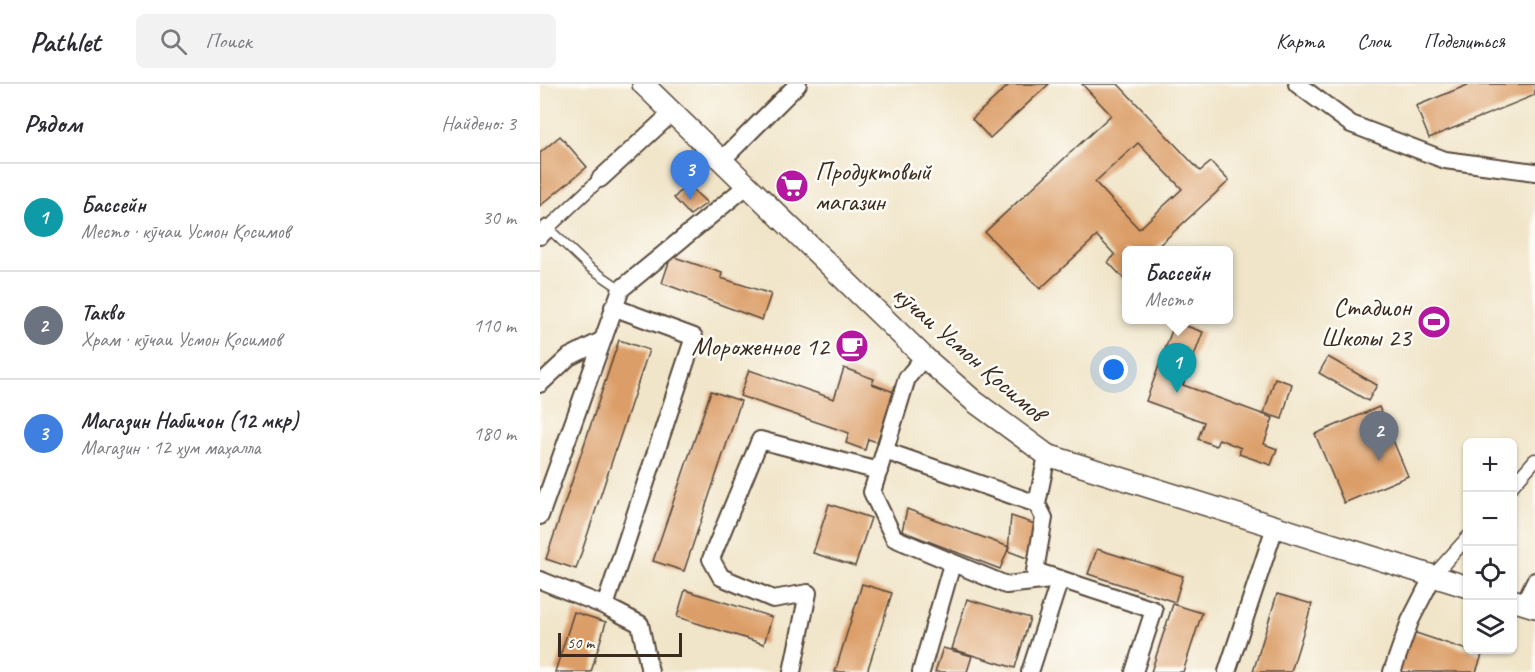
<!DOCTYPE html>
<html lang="ru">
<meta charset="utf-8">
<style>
:root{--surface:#fff;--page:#f2f2f3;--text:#2b2b33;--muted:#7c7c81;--line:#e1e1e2;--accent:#b5179e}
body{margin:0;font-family:Caveat,sans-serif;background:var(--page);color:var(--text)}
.controls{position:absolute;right:18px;bottom:18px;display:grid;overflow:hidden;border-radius:9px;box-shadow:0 2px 4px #0004}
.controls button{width:54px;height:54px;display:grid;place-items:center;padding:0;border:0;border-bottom:2px solid var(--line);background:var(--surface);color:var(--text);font:30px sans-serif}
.scale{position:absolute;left:18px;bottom:15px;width:124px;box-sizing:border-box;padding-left:6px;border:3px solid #3b2a1e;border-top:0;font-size:16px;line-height:21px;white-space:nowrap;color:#3b2a1e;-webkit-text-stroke:4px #fdfcf7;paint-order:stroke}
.you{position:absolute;left:574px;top:286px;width:21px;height:21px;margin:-15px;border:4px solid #fff;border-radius:50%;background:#1a73e8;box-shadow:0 0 0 9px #1a73e833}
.badge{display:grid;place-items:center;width:39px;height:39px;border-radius:50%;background:var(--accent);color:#fff;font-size:20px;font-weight:700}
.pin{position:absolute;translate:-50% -50px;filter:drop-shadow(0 2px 3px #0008)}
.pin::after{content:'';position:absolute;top:32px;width:21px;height:18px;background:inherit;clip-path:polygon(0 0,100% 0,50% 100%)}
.popup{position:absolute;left:582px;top:162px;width:111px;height:78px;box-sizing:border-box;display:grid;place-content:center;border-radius:9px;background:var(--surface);filter:drop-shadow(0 2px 4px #0005);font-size:20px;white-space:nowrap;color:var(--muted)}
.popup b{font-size:22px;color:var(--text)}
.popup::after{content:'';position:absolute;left:50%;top:100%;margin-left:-12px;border:12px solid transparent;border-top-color:var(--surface)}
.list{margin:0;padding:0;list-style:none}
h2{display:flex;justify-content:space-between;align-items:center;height:78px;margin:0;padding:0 24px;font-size:26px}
h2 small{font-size:20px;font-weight:400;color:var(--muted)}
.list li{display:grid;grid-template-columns:39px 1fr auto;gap:18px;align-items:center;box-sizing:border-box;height:108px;padding:0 24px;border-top:2px solid var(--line)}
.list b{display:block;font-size:22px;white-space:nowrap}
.list p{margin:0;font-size:20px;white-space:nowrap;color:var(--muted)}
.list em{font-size:20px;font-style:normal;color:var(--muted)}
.icon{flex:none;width:33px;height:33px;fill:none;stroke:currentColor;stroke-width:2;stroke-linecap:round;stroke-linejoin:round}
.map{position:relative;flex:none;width:995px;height:588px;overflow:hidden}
header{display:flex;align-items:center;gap:36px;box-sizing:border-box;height:84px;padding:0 30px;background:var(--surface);border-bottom:2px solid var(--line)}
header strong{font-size:28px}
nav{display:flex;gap:33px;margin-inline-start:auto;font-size:21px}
.search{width:420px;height:54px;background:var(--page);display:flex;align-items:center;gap:15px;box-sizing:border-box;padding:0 21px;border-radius:9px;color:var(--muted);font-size:22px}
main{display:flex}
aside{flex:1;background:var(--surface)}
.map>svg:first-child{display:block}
</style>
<header>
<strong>Pathlet</strong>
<div class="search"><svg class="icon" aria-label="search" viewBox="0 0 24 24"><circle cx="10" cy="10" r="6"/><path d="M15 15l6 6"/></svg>Поиск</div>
<nav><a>Карта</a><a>Слои</a><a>Поделиться</a></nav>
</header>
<main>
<aside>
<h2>Рядом<small>Найдено: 3</small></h2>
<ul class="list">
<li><span class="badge" style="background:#0f9aa8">1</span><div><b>Бассейн</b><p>Место · кӯчаи Усмон Қосимов</p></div><em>30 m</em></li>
<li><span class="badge" style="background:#6b7280">2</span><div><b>Такво</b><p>Храм · кӯчаи Усмон Қосимов</p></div><em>110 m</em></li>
<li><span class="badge" style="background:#3f7fe0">3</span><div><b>Магазин Набичон (12 мкр)</b><p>Магазин · 12 ҳум маҳалла</p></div><em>180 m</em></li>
</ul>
</aside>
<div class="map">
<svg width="995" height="588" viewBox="0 0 995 588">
<rect width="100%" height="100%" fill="#fdfcf7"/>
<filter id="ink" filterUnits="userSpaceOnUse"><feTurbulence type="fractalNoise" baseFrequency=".0167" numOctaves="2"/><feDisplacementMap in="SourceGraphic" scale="12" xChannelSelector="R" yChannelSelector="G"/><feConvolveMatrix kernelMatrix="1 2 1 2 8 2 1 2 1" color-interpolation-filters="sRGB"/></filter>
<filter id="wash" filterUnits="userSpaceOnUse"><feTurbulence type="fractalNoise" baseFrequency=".008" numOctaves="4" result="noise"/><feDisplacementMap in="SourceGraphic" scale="24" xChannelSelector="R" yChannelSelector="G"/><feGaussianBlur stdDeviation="1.35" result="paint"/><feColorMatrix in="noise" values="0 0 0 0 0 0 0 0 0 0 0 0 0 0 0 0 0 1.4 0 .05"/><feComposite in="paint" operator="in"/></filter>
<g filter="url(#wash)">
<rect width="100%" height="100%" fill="#f1e5c9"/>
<g id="blocks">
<g fill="#dc9e67" fill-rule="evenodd">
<polygon points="470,0 509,0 450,54 432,35"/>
<path d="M542 0H578L660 87 671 78 689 97 614 166H586V193L584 195 568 178 575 171 557 152 500 205 445 148 571 31ZM598 59 642 105 599 145 555 98Z"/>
<polygon points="930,0 995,0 995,11 889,54 876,22"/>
<polygon points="20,52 47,83 0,122 0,69"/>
<polygon points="147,100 167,119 150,131 134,114"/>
<polygon points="131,172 182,189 181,194 231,210 222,236 122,199"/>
<polygon points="635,238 663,248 643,301 733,334 724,360 737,365 731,381 699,370 701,364 679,355 676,362 658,355 664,338 606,317"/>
<polygon points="79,256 109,266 36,485 6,475"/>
<polygon points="788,273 837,301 828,317 779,289"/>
<polygon points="304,284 334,295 332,300 354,308 337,358 328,355 325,366 306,359 309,349 200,312 209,286 294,315"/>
<polygon points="735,294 752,300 742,335 724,329"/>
<polygon points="171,307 201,317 144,487 113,477"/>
<polygon points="839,323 868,392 804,419 775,350"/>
<polygon points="289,420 331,434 315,482 273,469"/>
<polygon points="367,425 469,463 460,485 362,447"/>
<polygon points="471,432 501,442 492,476 468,467"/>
<polygon points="557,465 643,492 635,518 548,490"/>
<polygon points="322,500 352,509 327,588 295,588"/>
<polygon points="145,506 232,533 224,560 137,533"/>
<polygon points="737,510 772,520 751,588 713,588"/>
<polygon points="427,515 490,534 475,584 412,565"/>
<polygon points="633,520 662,529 643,588 611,588"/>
<polygon points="34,528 66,538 51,588 15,588"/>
<polygon points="870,547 942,571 936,588 856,588"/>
<polygon points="403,564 432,572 427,588 395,588"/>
</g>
</g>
</g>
<g filter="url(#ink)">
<use href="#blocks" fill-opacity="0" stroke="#564638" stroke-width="1.5"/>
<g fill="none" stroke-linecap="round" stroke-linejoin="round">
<defs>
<polyline id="service" points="8,144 49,183 81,205"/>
<g id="pedestrian">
<polyline points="8,144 60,95"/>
<polyline points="972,402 995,376"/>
<polyline points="893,492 928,453"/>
</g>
<g id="minor">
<polyline points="757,0 811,40 905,76 995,88"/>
<polyline points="183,75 258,0"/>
<polyline points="60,95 133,28"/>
<polyline points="0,152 8,144"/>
<polyline points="384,273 367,294 332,408 354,454 466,501 520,495 614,526 594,588"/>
<polyline points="0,300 29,273 61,257"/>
<polyline points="345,367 497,420"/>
<polyline points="0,432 81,205 209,100"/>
<polyline points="0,496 65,522 154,253 73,223"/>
<polyline points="984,520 995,497"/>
<polyline points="65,522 100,540 110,588"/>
<polyline points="252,588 268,509 233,515 181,493 171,475 220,356 339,387"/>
<polyline points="381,588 412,480"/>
<polyline points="490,588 520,495 495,487 504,434 497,420 507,371"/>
<polyline points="687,588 735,443"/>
<polyline points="852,588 870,537 893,492"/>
</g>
<g id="tertiary">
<polyline points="103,0 384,273 435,318 507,371 928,503"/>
<polyline points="972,516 995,523"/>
</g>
</defs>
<use href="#service" stroke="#564638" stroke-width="11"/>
<use href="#pedestrian" stroke="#564638" stroke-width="15"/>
<use href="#minor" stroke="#564638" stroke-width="20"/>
<use href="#tertiary" stroke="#564638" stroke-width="24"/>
<use href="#service" stroke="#fff" stroke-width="8"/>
<use href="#pedestrian" stroke="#fff" stroke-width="12"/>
<use href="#minor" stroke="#fff" stroke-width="16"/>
<use href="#tertiary" stroke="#fff" stroke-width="21"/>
</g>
</g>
<defs>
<symbol id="supermarket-disc" viewBox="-11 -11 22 22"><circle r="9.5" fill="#b5179e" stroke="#fdfcf7"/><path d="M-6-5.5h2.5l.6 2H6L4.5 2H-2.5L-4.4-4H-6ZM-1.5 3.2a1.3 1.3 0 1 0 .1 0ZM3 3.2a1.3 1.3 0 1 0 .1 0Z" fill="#fff"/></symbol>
<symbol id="stadium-disc" viewBox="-11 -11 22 22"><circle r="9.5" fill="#b5179e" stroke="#fdfcf7"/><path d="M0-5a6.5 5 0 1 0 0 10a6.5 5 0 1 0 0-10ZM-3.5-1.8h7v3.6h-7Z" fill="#fff"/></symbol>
<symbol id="cafe-disc" viewBox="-11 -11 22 22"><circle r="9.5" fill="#b5179e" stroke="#fdfcf7"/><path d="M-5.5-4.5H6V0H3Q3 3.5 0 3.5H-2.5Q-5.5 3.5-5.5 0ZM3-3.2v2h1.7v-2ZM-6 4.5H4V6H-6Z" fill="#fff"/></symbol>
</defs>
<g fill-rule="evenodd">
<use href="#supermarket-disc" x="233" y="83" width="38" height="38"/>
<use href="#stadium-disc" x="875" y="219" width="38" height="38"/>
<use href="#cafe-disc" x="293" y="243" width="38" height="38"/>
</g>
<g text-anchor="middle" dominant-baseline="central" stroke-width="5" stroke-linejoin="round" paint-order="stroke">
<g font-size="26" fill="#3b2a1e" stroke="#fdfcf7" text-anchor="end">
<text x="275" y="87" text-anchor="start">Продуктовый<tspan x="275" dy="30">магазин</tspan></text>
<text x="871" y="223">Стадион<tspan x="871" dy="30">Школы 23</tspan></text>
<text x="289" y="262">Мороженное 12</text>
</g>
<g font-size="26" fill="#3b2a1e" stroke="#fdfcf7">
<text transform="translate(429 269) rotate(41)">кӯчаи Усмон Қосимов</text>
</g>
</g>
</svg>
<div class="controls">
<button>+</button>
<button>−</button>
<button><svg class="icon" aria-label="locate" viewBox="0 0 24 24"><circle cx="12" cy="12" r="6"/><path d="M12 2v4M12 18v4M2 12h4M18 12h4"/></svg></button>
<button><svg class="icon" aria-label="layers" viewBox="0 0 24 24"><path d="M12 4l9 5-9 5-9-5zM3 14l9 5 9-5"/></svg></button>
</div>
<div class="scale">50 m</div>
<div class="you"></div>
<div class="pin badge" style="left:637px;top:309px;background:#0f9aa8">1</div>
<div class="popup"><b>Бассейн</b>Место</div>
<div class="pin badge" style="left:839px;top:377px;background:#6b7280">2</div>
<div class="pin badge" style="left:150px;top:116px;background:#3f7fe0">3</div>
</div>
</main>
